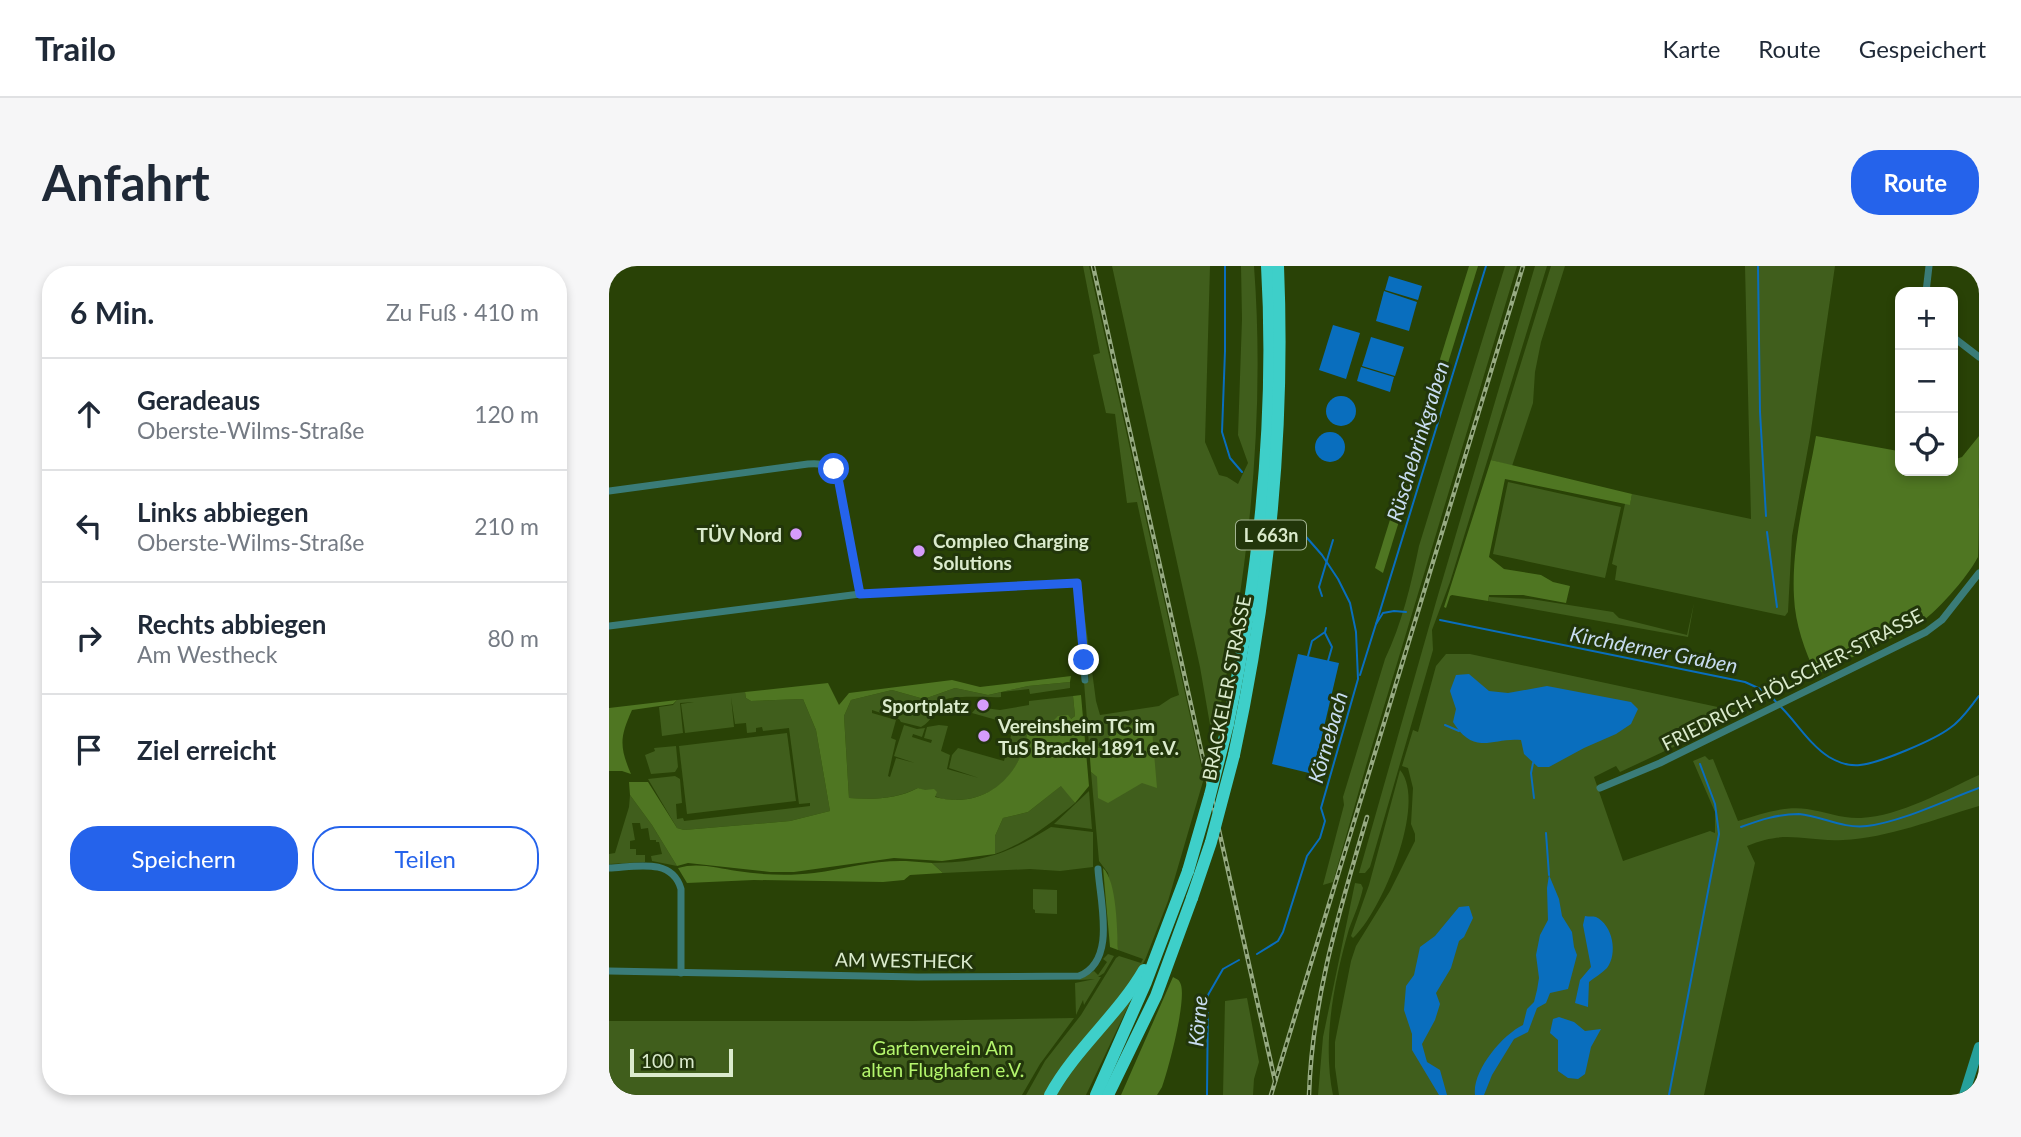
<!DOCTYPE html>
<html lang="de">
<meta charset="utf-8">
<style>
:root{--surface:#fff;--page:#f6f6f7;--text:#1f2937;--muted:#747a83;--line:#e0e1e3;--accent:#2563eb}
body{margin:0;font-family:Lato,sans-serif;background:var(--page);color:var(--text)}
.controls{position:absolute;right:21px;top:21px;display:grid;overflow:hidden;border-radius:14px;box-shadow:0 4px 10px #0003}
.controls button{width:63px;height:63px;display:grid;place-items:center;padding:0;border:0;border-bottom:2px solid var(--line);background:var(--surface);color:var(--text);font:35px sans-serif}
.scale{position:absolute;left:21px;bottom:18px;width:103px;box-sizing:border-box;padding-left:7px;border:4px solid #dbebcd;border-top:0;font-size:19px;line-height:24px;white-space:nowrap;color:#dbebcd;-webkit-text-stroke:5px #22360b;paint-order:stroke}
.stop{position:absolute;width:21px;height:21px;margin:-16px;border:5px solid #2563eb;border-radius:50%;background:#fff}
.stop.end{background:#2563eb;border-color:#fff;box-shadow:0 2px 7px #0008}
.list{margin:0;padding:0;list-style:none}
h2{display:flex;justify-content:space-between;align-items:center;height:91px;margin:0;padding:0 28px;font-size:30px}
h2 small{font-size:23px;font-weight:400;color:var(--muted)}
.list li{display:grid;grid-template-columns:46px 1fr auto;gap:21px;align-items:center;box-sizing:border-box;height:112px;padding:0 28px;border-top:2px solid var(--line)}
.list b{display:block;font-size:26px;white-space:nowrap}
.list p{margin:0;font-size:23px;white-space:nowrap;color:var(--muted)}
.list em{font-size:23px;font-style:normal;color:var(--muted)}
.actions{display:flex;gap:14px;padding:21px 28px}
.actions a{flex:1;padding:16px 0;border:2px solid var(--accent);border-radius:28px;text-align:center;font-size:24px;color:var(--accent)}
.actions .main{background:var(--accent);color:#fff}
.icon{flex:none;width:38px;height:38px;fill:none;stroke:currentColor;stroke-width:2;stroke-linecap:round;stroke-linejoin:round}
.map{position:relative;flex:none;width:1370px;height:829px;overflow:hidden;border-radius:28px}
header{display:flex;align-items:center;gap:42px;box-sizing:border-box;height:98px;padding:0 35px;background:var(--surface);border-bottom:2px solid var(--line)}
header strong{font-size:33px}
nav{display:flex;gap:38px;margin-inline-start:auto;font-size:24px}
.intro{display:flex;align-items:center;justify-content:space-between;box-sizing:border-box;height:168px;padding:0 42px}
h1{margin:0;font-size:49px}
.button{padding:18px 32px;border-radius:28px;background:var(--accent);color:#fff;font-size:24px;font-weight:700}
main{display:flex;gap:42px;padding:0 42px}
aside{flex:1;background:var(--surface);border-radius:28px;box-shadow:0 4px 10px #0003}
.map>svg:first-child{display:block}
</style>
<header>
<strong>Trailo</strong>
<nav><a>Karte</a><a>Route</a><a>Gespeichert</a></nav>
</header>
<div class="intro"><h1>Anfahrt</h1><a class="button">Route</a></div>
<main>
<aside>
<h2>6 Min.<small>Zu Fuß · 410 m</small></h2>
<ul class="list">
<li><svg class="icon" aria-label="ahead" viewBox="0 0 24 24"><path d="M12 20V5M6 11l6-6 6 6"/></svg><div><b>Geradeaus</b><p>Oberste-Wilms-Straße</p></div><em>120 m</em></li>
<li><svg class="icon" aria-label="left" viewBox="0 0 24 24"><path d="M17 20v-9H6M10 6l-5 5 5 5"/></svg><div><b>Links abbiegen</b><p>Oberste-Wilms-Straße</p></div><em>210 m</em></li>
<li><svg class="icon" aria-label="right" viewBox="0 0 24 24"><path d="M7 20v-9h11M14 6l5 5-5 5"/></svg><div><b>Rechts abbiegen</b><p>Am Westheck</p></div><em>80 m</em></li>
<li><svg class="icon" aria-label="arrive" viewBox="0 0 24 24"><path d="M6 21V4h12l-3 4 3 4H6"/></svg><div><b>Ziel erreicht</b></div></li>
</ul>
<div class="actions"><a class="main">Speichern</a><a>Teilen</a></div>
</aside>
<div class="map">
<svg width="1370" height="829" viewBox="0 0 1370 829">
<rect width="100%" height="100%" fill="#294206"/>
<g fill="#405e1c">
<polygon points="474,0 480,0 595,512 559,635 536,694 527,710 436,829 417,829 436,795 472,749 507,692 510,690 532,697 534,693 509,684 505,637 499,607 490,595 482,506 488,511 503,467 491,482 480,479 475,416 480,415 473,330 487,435 491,449 550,440 562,432 570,429 528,236 518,237 506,148 497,147 484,89 491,87"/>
<path d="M503 0H601L596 176 610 209 618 211 629 218 639 197 629 169 633 53 632 0H645C657 160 638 319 604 476L591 401Z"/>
<path d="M896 0H908L757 500 724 616 714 619 735 539 734 531 776 393C793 357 802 319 810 280Z"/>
<polygon points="926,0 938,0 841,316 823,364 824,384 761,601 756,607 750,607 827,336"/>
<polygon points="942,0 956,0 932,76 926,106 924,137 903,200 882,194"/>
<polygon points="1136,0 1226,0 1201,171 1183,270 1179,346 1176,350 1006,314 1008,300 1003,298 1016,238 1021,238 1023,228 1142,253"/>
<polygon points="899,216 1012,241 996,312 884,288"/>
<polygon points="880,331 922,333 1004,346 1010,352 1078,369 1085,337 1079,371 879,335"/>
<path d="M837 388H861L1132 446 1133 449 1011 506 1007 500 985 511 1014 595 1101 565 1106 567V546L1084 495 1096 490 1100 494 1104 493 1129 555C1153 548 1173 540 1198 543 1217 546 1234 553 1252 552 1291 550 1335 525 1370 509V540C1326 553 1279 572 1234 574 1195 576 1178 563 1138 580L1146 597 1095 829H730L726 801V776L742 695 747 680 781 625 806 575V568L802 558 804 522 799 502 793 500 804 464 809 466 827 400Z"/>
<path d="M461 416V422L421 428 420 423 392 426V431C380 432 343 428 334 435 325 442 324 455 312 461L292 456 290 453 263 444V447L287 454 282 472 287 474 279 510 281 511 287 492 306 497 285 490 295 459 308 463 316 462 313 471 304 468 303 471 322 477 323 474 315 472 318 461 330 459 339 460 332 485 341 489 338 503 370 512 340 502 343 489 349 482 395 495 405 459 363 447 368 441 391 444 420 439V435L464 430 466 450 462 453 443 456 439 460 426 455 419 460C415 507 382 540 334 533 325 531 318 525 309 522 287 533 264 534 240 532L235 450 242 434 283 424 315 433 346 422 379 429 419 420Z"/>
<polygon points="136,426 137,432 142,435 194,433 207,464 221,545 181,555 75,564 68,562 39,513 66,510 71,513 73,537 67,538 68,553 74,552 75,555 201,540 201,537 190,538 180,462 154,465 153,461 147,462 147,466 138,467 137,457 126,458 122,431 125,461 76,467 72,438 85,436 71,437 74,467 53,470 50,441 64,439 68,434"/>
<polygon points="178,467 187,535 78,548 70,480"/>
<polygon points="67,480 69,501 66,506 42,508 36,489 46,485 45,482"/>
<path d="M791 504C819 537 772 647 744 672L742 670 760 619Z"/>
<path d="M453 519 466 537C441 558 417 577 386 588V570L394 552 419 546Z"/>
<polygon points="480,525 483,563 445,558"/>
<polygon points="21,529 43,559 68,600 43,595 42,590 53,588 50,576 47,576 47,574 41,574 39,562 32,563 31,557 23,557 26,574 21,575 21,583 27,583 27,589 36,589 36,596 0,598 0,588 6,587 20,541"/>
<path d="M442 561 484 566V601L451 605 421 603 334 607 323 597C376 596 398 588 442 561Z"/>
<path d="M746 617 752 618 754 622C751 636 745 650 740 663 725 715 713 776 724 829H709L714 771Z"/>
<polygon points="424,623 448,624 448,648 426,647 426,644 424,643"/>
<polygon points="499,688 505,690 495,707 489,711 492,711 475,739 474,734 467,749 466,717 486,713 470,714 485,705 489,709 498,696 494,693"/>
<polygon points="524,730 477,829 445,829 459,807"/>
<polygon points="638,732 650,796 645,813 644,829 614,829 616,735"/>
<polygon points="465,752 431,798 413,829 0,829 0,755 302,755"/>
</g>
<g fill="#4f7622">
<polygon points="860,0 869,0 774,307 766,302"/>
<path d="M1207 170 1289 185 1291 205H1344V194L1353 191 1370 170C1370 189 1370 280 1369 291 1358 312 1327 347 1307 360L1207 409C1196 385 1186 358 1185 331 1182 278 1198 222 1207 170Z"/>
<polygon points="882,194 1023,228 1021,239 896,213 880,291 895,303 932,309 944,316 961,320 957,337 914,329 880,329 879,335 843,329 841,330 837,342 835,341"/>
<path d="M462 410 461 416 419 420 379 429 346 422 315 433 283 424 242 434 235 450 240 532C264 534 288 533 309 522L316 524 325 523 328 526 326 531C376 545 415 509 419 460L426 455 439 460 449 450 459 449 462 453 466 450 464 430 472 429 480 520 466 537 452 520 419 546 394 552 386 570V588L333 595 285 592 185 606H161L79 597 68 600 43 559 21 529 20 516H39L68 562 75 564 181 555 221 545 207 464 194 433 142 435 137 432 136 426 219 417 230 439 240 427 343 414 371 421Z"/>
<path d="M68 434 64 438 23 444C11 471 10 480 22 508L13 505H0V442Z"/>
<polygon points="526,458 543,464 548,522 533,517 499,537 489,532 488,511 482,506 480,479 491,482 503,467"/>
<path d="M297 595 323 597 334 607 301 609 295 614 274 616 145 614 78 617 69 602C88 596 109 602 128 605 153 609 180 610 205 607 236 603 265 594 297 595Z"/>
<path d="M494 602C508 615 508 664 509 684L501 681Z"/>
<path d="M564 711C569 714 570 713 572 719 577 736 560 802 553 821L548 829H512Z"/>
</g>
<g fill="#096ebe">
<polygon points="780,10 813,20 809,34 776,24"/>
<polygon points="775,25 808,36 800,65 767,55"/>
<polygon points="724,59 751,67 737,113 710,104"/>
<polygon points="762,71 795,81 786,110 753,100"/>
<polygon points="752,101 785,111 781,126 748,115"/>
<circle cx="732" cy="145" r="15"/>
<circle cx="721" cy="181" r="15"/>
<polygon points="689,388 730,397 704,508 663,498"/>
<path d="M860 408 880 425 899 427 938 420 1022 436 1029 443 1022 458 1007 468 975 482 940 501H929L915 488 912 474C883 471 866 491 844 456L847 443 841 425 847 409Z"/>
<path d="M940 609 950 633 953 650 963 666 965 681 968 689 959 723 941 727 937 737 928 742 919 766 905 773 883 809 875 829H866C863 805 893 769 914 759L918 743 925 736 928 724 930 712 927 689 931 669 939 654 938 622Z"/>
<polygon points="860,640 864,652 855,671 850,675 842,702 827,727 831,738 826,754 813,778 818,796 831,804 838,829 830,829 803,784 803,768 795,744 797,720 805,709 811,681 826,670 850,641"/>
<path d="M976 650C980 651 984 650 987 651 1004 659 1009 688 998 702 993 707 985 712 980 716L979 741 966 737 971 714 982 701 974 659Z"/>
<polygon points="950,751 965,756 976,765 992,763 982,781 976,808 969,813 959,812 949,805 949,774 941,767 944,753"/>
</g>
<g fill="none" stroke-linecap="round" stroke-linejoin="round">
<g stroke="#096ebe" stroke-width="2">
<polyline points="616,0 616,85 613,166 621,192 633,206"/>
<polyline points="1149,0 1151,146 1157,250"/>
<polyline points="1158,266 1168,341"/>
<polyline points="713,330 710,321 724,274"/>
<polyline points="831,354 1136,416 1158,426 1168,437"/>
<polyline points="767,358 877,0"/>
<polyline points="716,367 723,381 719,395"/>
<polyline points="699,390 703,375 716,366 717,362"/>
<polyline points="751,409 767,358 774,347 785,345 797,346"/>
<path d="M1172 441C1188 457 1201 479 1220 491 1230 497 1241 500 1251 499 1271 497 1325 474 1341 462 1353 454 1361 441 1370 430"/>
<polyline points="836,459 850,465"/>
<polyline points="924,497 922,507 925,532"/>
<path d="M1132 561C1151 554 1169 548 1190 548 1213 550 1233 563 1258 560 1292 556 1337 534 1370 522"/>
<polyline points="937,567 940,609"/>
<polyline points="648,688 669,675 674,666 698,590 711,572 716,555 712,542 749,413 747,366 741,337 729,313 713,289 685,257"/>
<polyline points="598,829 599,729 614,703 630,694"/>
<polyline points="1060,829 1110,568 1106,538 1091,498"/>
</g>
<g stroke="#3a7c78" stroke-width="7">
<polyline points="1317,26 1320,0"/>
<polyline points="1344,71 1370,91"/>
<path d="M0 225 199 198C213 197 224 198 229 213L251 328 0 360"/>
<polyline points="251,328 468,317 476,414"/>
<polyline points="991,522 1051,497 1317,366 1333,354 1370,307"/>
<path d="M0 602C26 601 63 591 72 623V707"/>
<path d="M0 705 309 711 470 710C508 695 491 636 489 603"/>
</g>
<polyline stroke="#26a09b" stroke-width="10" points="1355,829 1370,781"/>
<g stroke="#3ecfc9" stroke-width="12">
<path d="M619 458C650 309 667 153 658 0"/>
<path d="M625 489C660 327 676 166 669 0"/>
<path d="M441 829C466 783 509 749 535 704"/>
<polyline points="487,829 537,716 579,605"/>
<polyline points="499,829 547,730 583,632"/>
</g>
<defs>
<g id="rail">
<polyline points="484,0 666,815"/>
<polyline points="662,829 914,0"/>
<path d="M700 829C703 733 731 643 758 551"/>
</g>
</defs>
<use href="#rail" stroke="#97ab82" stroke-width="4.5"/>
<use href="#rail" stroke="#22360b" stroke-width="2" stroke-dasharray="5" stroke-linecap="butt"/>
<g stroke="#3ecfc9" stroke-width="12">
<polyline points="579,605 601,529 619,458"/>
<polyline points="583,632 602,576 625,489"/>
</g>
</g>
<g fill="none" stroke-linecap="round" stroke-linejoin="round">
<polyline stroke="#2563eb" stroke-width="9" points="225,203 230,217 251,328 468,317 475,394"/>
</g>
<g fill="#d59cfb" stroke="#22360b" stroke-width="2.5">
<circle cx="187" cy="268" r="7"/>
<circle cx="310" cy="285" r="7"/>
<circle cx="374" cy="439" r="7"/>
<circle cx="375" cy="470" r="7"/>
</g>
<g text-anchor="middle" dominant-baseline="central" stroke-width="6" stroke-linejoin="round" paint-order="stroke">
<rect fill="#22360b" stroke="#a4b593" stroke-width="2" x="627" y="254.5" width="70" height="29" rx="5"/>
<g font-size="18" font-weight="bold" fill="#dbebcd">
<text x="662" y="269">L 663n</text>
</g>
<g font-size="19" font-weight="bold" fill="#dbebcd" stroke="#22360b" text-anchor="end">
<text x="173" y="268">TÜV Nord</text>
<text x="324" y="274" text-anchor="start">Compleo Charging<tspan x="324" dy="22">Solutions</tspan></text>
<text x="360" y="439">Sportplatz</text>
<text x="389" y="459" text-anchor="start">Vereinsheim TC im<tspan x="389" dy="22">TuS Brackel 1891 e.V.</tspan></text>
</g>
<g font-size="19" fill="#dbebcd" stroke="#22360b">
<text transform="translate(1183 413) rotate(-27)">FRIEDRICH-HÖLSCHER-STRASSE</text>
<text transform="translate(617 422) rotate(-79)">BRACKELER STRASSE</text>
<text transform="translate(295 694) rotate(1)">AM WESTHECK</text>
</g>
<g font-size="19" fill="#b4f56d" stroke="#22360b">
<text x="334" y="781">Gartenverein Am<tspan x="334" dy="22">alten Flughafen e.V.</tspan></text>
</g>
<g font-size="21" font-style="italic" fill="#c8dcf1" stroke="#22360b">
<text transform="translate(808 175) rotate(-73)">Rüschebrinkgraben</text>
<text transform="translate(1045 383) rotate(11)">Kirchderner Graben</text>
<text transform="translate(718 471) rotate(-74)">Körnebach</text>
<text transform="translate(588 755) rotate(-85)">Körne</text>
</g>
</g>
</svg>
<div class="controls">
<button>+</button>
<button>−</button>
<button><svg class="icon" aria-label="locate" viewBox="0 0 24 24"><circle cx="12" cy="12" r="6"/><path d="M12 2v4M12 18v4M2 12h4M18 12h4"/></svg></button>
</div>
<div class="scale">100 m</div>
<div class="stop" style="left:225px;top:203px"></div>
<div class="stop end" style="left:475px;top:394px"></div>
</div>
</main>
